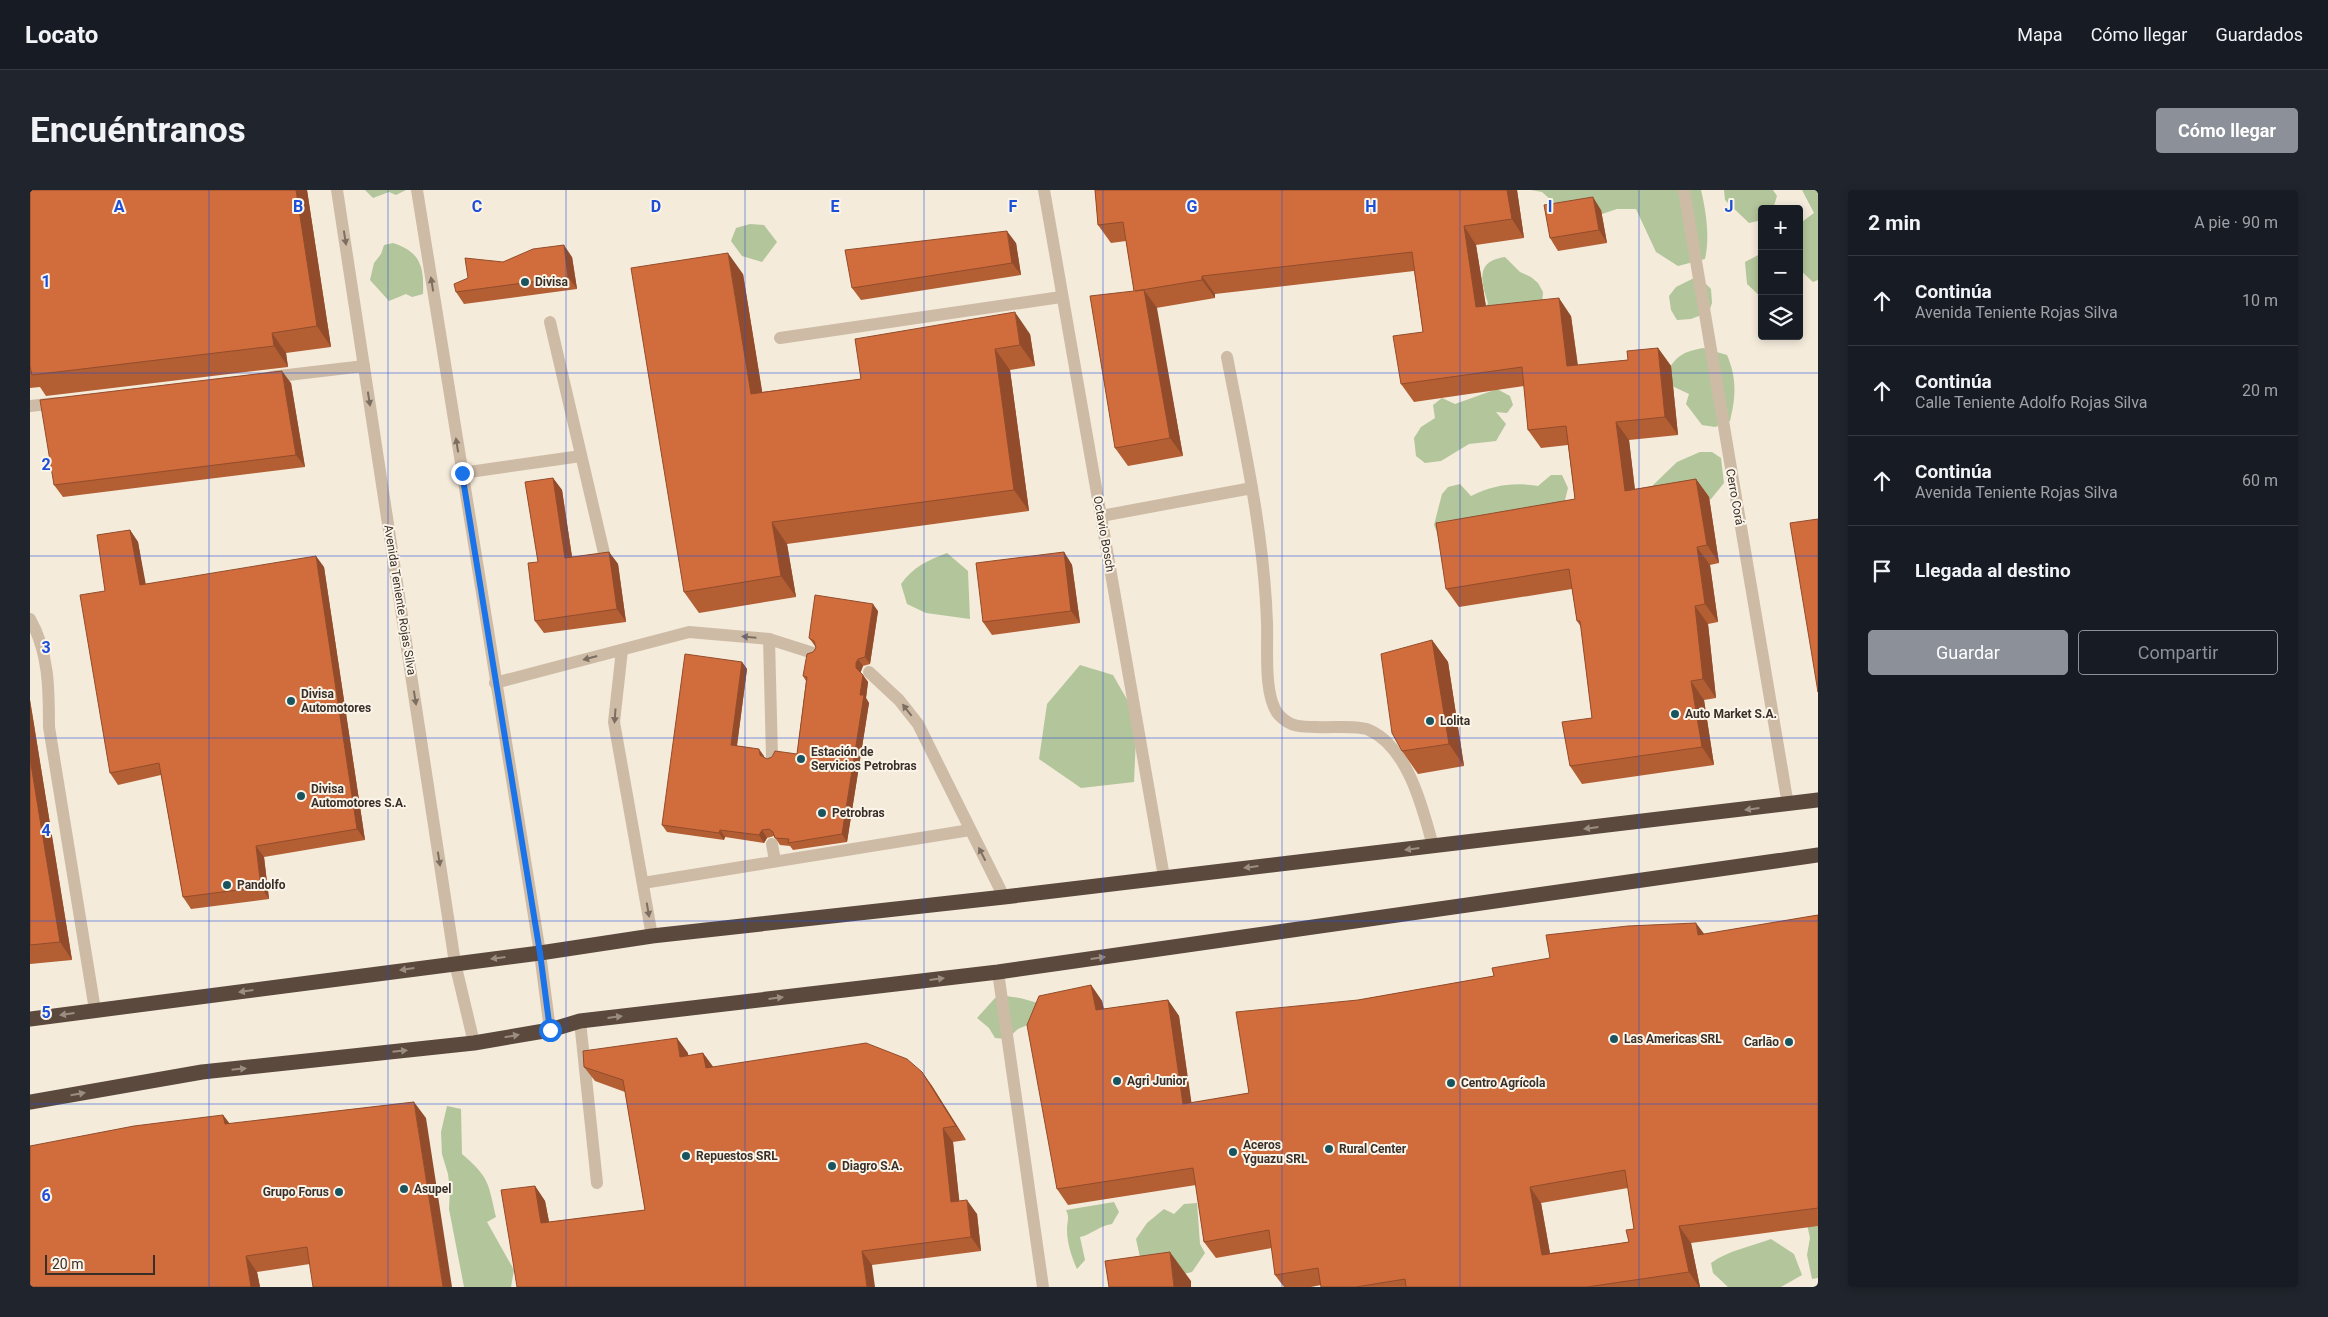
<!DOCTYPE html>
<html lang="es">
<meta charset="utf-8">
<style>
:root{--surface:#171b24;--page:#20242c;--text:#f1f3f6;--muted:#9ea1a6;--line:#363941;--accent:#8c9099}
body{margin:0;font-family:Roboto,sans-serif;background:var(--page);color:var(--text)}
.controls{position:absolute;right:15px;top:15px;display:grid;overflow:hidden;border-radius:5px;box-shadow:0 2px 8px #0003}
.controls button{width:45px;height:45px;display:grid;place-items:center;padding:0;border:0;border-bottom:1px solid var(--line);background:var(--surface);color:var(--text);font:25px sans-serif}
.scale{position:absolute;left:15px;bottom:12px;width:110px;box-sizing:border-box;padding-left:5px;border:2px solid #392f28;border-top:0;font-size:14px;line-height:18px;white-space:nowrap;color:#392f28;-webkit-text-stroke:4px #fbf4e8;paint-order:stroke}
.stop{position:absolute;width:15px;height:15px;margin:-11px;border:4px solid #1a73e8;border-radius:50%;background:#fff}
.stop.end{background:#1a73e8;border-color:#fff;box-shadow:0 1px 5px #0008}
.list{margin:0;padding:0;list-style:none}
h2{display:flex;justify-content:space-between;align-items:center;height:65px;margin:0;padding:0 20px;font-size:21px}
h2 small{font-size:16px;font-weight:400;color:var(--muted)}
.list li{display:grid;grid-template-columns:32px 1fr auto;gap:15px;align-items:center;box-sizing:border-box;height:90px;padding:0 20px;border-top:1px solid var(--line)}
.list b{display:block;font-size:19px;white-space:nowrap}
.list p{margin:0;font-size:16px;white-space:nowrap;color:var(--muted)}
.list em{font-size:16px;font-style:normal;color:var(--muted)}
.actions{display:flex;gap:10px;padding:15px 20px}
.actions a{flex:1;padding:11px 0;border:1px solid var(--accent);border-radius:5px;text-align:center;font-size:18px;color:var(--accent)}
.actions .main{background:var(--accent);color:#fff}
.icon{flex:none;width:28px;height:28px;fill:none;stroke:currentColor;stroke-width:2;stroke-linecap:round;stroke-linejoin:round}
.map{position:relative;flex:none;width:1788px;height:1097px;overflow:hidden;border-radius:5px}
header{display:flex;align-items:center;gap:30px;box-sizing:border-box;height:70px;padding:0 25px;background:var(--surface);border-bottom:1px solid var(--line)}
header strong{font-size:24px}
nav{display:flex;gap:28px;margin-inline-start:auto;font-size:18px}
.intro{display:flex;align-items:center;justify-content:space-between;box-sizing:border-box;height:120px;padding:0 30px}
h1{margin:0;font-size:35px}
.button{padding:12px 22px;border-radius:5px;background:var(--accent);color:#fff;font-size:18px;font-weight:700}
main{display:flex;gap:30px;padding:0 30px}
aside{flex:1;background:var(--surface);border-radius:5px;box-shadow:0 2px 8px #0003}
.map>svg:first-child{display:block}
</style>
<header>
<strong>Locato</strong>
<nav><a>Mapa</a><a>Cómo llegar</a><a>Guardados</a></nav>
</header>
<div class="intro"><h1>Encuéntranos</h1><a class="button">Cómo llegar</a></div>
<main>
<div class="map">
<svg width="1788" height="1097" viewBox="0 0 1788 1097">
<rect width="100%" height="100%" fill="#f4ebdb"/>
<g fill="#b3c59a">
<polygon points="335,0 376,0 366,5 359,2 343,8"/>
<path d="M1501 0H1671C1676 21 1680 47 1675 69L1648 76 1626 62 1606 19H1587L1560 28 1530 18 1512 2Z"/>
<polygon points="1694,0 1743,0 1747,6 1743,19 1732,19 1732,30 1719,33 1695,10"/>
<polygon points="1772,0 1788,0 1788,90 1783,92 1769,79 1769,34 1784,23"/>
<polygon points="720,34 734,35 747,52 732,72 712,66 701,51 706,38"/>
<path d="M363 53C391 62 394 77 393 104L382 107 376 104 359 111 340 90 344 73 351 64 354 55Z"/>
<polygon points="1732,63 1732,108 1717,94 1715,72"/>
<path d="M1475 67 1490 82 1501 87 1508 93 1513 102 1512 115 1454 122 1458 113C1451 92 1445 71 1475 67Z"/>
<polygon points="1668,86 1681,99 1682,113 1679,122 1661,129 1647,130 1641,120 1639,106 1646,97"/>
<path d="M1673 158 1697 165C1707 188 1706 207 1700 231L1685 237 1672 235 1656 214 1659 204 1642 196 1637 182C1647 165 1653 162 1673 158Z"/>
<polygon points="1467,199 1480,206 1483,215 1477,223 1466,222 1476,234 1466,251 1439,254 1411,271 1395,273 1386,266 1384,248 1391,237 1405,228 1403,215 1412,208 1425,214"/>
<polygon points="1670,262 1682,262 1691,268 1694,293 1681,309 1669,315 1618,300 1647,272"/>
<path d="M1521 285H1532L1538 298 1535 310 1543 326 1410 350 1404 335 1412 304 1418 297 1430 294 1441 306C1463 295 1484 292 1508 296Z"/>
<path d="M917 363 938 381 940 429 896 423 877 414 871 394C883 377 898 370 917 363Z"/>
<polygon points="1050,475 1083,485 1099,513 1106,547 1104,592 1051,598 1009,569 1017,514"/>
<polygon points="976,806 990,808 1008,813 1007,831 988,839 977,849 965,848 959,838 947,828 965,808"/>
<path d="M417 916 431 919 432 964C460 988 458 993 466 1027L457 1032 484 1080 481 1097H434L419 1019 420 1000 418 984 412 964 411 942Z"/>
<path d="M1084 1012 1089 1022 1082 1034C1068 1036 1063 1044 1050 1047L1055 1070 1047 1079C1042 1068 1037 1053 1037 1040 1037 1031 1040 1028 1036 1020Z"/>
<polygon points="1167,1013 1170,1054 1175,1063 1162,1082 1127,1090 1111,1072 1106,1049 1117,1033 1134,1019 1144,1024 1154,1014"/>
<polygon points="1788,1019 1788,1088 1782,1089 1777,1065 1780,1048 1777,1034"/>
<path d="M1741 1049 1764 1064 1772 1085 1751 1097H1698L1683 1083 1681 1073C1699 1060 1720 1057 1741 1049Z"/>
</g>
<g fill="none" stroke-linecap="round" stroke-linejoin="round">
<g stroke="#cebba6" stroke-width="12">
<polyline points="307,0 425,773 444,853"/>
<polyline points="387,0 510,763 520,840"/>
<polyline points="1014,0 1134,687"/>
<polyline points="1654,0 1758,615"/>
<polyline points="520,132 574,363"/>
<polyline points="750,148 1031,107"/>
<path d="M1197 167C1214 255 1234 343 1237 433 1238 456 1233 507 1249 525 1260 537 1271 537 1287 537 1300 538 1328 535 1339 540 1378 557 1393 619 1403 656"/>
<polyline points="241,187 334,176"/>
<polyline points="0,216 27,213"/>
<polyline points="432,283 551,266"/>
<polyline points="1071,326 1222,298"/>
<path d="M0 429C19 462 19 500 19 537L65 820"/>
<polyline points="739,449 742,568"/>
<polyline points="592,460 584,532 622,746"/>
<polyline points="839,482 869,510 888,534 974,707"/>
<polyline points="465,493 659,442 739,449 783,463"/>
<polyline points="742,654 745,671"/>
<polyline points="613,693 940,640"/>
<polyline points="968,782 1013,1097"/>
<polyline points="550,831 567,993"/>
</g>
<g stroke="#5b493e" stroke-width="15">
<polyline points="0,829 510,763 622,746 974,707 1788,610"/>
<polyline points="0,912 172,882 444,853 520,840 550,831 968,782 1788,665"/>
</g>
</g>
<g fill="#b45e34" fill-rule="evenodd">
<polygon points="0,0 277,0 301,157 256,163 258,177 16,206 10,197 0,198"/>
<polygon points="1065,0 1487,0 1494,48 1446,55 1456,116 1541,126 1548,175 1598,170 1628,158 1641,176 1648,245 1599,250 1605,299 1666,289 1679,307 1689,373 1680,375 1688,432 1678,434 1686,508 1674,510 1684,575 1552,594 1540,576 1562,528 1551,437 1547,431 1542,399 1429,417 1416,399 1545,309 1538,255 1511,258 1498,240 1494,196 1384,212 1371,194 1393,142 1384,81 1185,104 1185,108 1126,118 1153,266 1098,276 1085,258 1104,101 1096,51 1081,53 1068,35"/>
<polygon points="1571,20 1577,53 1528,61 1520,48"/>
<polygon points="986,53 991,85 831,110 822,98"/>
<polygon points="542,67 547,99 434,114 426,102 473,72"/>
<polygon points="713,84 732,202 831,189 1000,144 1005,176 980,180 999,321 757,354 766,407 669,423 654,402"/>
<polygon points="261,193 275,277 33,307 24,295"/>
<polygon points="523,288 532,300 542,367 579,362 588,374 596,432 514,443 505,431 508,372"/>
<polygon points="100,340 108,352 115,394 294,377 335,650 234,667 239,709 161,719 153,707 131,585 88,595 80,583 75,401"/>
<polygon points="1034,362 1042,375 1050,433 962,445 953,432"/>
<polygon points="848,421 840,474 833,476 831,481 831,483 838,492 836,508 839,513 817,652 763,660 760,656 750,655 744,646 737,648 734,653 695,647 694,650 637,642 632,635 712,472 717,479 707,556 734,566 734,567 737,569 767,564 776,491 773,486 783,462 786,458 785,456 779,448"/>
<polygon points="1402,450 1418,472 1434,576 1388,584 1372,561"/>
<polygon points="0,510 42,770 0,774"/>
<path d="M1788 725V1036L1661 1053 1670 1097H1291V1095L1281 1097H1254L1245 1085 1242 1058 1186 1068 1174 1052 1166 995 1038 1015 1027 999 1061 795 1072 811 1074 819 1138 810 1149 826 1161 913 1219 903 1328 810 1464 786 1675 744ZM1598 998 1604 1039 1599 1052 1520 1063 1511 1013Z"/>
<polygon points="658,863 658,866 673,863 683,877 892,882 902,896 936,950 923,952 929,1011 947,1024 951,1061 842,1075 487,1097 505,996 515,1011 519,1032 615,1020 595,902 565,891 554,877"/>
<polygon points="193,925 200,934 396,928 280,1074 227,1082 230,1097 0,1097"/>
</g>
<g fill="#924c2b">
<polygon points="266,0 277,0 301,157 287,136"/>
<polygon points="1477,0 1487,0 1494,48 1482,29"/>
<polygon points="1563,7 1571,20 1577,53 1569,40"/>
<polygon points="1434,36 1446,55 1459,136 1446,117"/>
<polygon points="977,41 986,53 991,85 982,73"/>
<polygon points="534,55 542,67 547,99 538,87"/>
<polygon points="698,63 713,84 736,225 721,204"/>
<polygon points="1172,86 1185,104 1185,108 1172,90"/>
<polygon points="1114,100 1127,118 1153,266 1140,248"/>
<polygon points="1529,108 1541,126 1550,194 1537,176"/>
<polygon points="985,122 1000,144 1005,176 990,155"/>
<polygon points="242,143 256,163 258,177 244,156"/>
<polygon points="1628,158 1641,176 1648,245 1635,227"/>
<polygon points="965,159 980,180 999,321 984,300"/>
<polygon points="252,181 261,193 275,277 266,265"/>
<polygon points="1586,232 1599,250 1607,319 1595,301"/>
<polygon points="523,288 532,300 544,380 535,368"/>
<polygon points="1666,289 1679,307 1689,373 1677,355"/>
<polygon points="742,332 757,354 766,407 751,386"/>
<polygon points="100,340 108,352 118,406 110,395"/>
<polygon points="1667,357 1680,375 1688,432 1675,414"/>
<polygon points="579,362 588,374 596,432 587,419"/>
<polygon points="1034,362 1042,375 1050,433 1041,421"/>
<polygon points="286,366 294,377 335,650 327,639"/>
<polygon points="843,414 848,421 840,474 835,467"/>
<polygon points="1665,416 1678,434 1686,508 1673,489"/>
<polygon points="1402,450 1418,472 1434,576 1419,554"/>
<polygon points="828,469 833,476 831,481 831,485 826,478 826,473"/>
<polygon points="712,472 717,479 706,562 701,555"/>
<polygon points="833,485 838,492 836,508 839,513 817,652 812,644"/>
<polygon points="1661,491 1674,510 1684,575 1672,557"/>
<polygon points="0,510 42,770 30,752 0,568"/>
<polygon points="729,559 734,566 735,573 730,565"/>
<polygon points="690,640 695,647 694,650 689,643"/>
<polygon points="732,640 737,648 734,653 729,645"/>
<polygon points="226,656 234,667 239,709 231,697"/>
<polygon points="1666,733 1678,749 1668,745"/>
<polygon points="1061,795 1072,811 1077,836 1066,820"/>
<polygon points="1138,810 1149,826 1164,930 1153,914"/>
<polygon points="647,848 658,863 660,881 650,867"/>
<polygon points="673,863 684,878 676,878"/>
<polygon points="892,882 902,896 936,950 926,936"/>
<polygon points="384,912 396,928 422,1097 413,1097"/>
<polygon points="193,925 205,941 195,934"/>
<polygon points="913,938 923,952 931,1026 921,1012"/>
<polygon points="505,996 515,1011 522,1047 511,1033"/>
<polygon points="1500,997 1511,1013 1523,1081 1512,1065"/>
<polygon points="937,1010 947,1024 951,1061 941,1047"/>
<polygon points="1649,1036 1661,1053 1670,1097 1669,1097 1659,1082"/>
<polygon points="832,1061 842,1075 845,1097 837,1097"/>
<polygon points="1140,1062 1161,1091 1161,1097 1144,1097"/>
<polygon points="216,1066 227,1082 230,1097 221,1097"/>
</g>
<g fill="#d16d3d" stroke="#924c2b" fill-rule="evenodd">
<polygon points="0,0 266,0 287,136 242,143 244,156 2,185 0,176"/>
<polygon points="1065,0 1477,0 1482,29 1434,36 1446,117 1529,108 1537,176 1598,170 1597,161 1628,158 1635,227 1586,232 1595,301 1666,289 1677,355 1667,357 1675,414 1665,416 1673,489 1661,491 1672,557 1540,576 1532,532 1562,528 1550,431 1547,431 1539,379 1416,399 1406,333 1545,309 1536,236 1498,240 1492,177 1371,194 1363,146 1393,142 1382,62 1172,86 1172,90 1105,101 1114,100 1140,248 1085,258 1060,106 1104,101 1093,32 1068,35"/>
<polygon points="1563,7 1569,40 1520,48 1514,15"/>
<polygon points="977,41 982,73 822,98 815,60"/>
<polygon points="534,55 538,87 426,102 424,94 438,88 435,68 473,72 503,59"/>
<polygon points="698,63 721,204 831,189 825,149 985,122 990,155 965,159 984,300 742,332 751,386 654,402 601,78"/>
<polygon points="252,181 266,265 24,295 10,210"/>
<polygon points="523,288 535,368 579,362 587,419 505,431 498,373 508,372 495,292"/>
<polygon points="1788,329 1788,502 1760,333"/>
<polygon points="100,340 110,395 286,366 327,639 226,656 231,697 153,707 129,573 80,583 50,405 75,401 67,345"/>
<polygon points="1034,362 1041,421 953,432 946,373"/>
<polygon points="785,405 843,414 835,467 828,469 826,473 826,478 833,485 830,505 834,505 812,644 758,653 759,649 745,648 743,642 739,639 732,640 729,645 690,640 689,643 632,635 655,464 712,472 701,555 729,559 730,565 737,569 742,567 745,561 767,564 777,487 773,486 777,464 783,462 786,458 784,451 779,448"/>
<polygon points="1402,450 1419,554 1372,561 1362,543 1351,464"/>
<polygon points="0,568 30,752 0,755"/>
<path d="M1788 725V1018L1649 1036 1659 1082 1557 1097H1376L1375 1089 1326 1097H1291L1288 1078 1245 1085 1239 1040 1174 1052 1163 978 1027 999 997 835 1009 806 1061 795 1066 820 1138 810 1153 914 1219 903 1206 822 1328 810 1464 786 1462 778 1520 768 1516 745 1598 736 1666 733 1668 745ZM1595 980 1604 1039 1596 1040 1599 1052 1512 1065 1500 997Z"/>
<polygon points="647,848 650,867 673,863 676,878 836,853 877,869 892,882 926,936 913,938 921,1012 937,1010 941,1047 832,1061 837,1097 487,1097 483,1072 471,1000 505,996 511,1033 615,1020 593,890 554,877 553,861"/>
<polygon points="384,912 413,1097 283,1097 277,1057 216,1066 221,1097 0,1097 0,956 104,936 193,925 195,934"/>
<polygon points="1140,1062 1144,1097 1079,1097 1075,1071"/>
</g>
<defs><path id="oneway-solid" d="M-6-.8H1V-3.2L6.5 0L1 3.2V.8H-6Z" transform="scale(1.25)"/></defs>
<g fill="#7c6e61">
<use href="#oneway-solid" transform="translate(315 48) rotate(81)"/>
<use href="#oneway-solid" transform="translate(402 94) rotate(-99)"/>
<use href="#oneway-solid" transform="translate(339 209) rotate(81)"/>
<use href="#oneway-solid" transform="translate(427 255) rotate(-99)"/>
<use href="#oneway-solid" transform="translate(719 447) rotate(-175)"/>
<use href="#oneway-solid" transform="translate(560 468) rotate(165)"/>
<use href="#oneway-solid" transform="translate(385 508) rotate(81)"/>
<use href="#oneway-solid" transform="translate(877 520) rotate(-128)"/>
<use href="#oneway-solid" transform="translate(585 526) rotate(94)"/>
<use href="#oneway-solid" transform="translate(952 664) rotate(-117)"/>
<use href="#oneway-solid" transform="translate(409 669) rotate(81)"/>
<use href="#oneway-solid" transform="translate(618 720) rotate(80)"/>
</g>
<g fill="#9b8d82">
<use href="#oneway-solid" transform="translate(1722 619) rotate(173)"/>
<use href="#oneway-solid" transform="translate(1561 638) rotate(173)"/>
<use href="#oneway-solid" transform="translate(1382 659) rotate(173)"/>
<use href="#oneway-solid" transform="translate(1221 677) rotate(173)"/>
<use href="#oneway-solid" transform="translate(468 768) rotate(173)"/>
<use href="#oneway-solid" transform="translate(1068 768) rotate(-8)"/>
<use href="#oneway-solid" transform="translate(377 779) rotate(172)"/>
<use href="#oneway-solid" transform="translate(907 789) rotate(-7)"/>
<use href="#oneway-solid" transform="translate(216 801) rotate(172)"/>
<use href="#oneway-solid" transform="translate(746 808) rotate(-7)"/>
<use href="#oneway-solid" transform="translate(37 824) rotate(172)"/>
<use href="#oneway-solid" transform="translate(585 827) rotate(-7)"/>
<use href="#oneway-solid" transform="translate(482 846) rotate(-10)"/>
<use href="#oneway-solid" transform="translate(370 861) rotate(-6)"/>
<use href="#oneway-solid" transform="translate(209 879) rotate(-6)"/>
<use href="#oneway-solid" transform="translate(48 904) rotate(-10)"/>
</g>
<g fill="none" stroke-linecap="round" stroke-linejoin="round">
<polyline stroke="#1a73e8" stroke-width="6" points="432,283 510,763 520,840"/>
</g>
<path fill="none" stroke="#1d4ed8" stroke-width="1" stroke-opacity="0.55" d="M179 0V1097M358 0V1097M536 0V1097M715 0V1097M894 0V1097M1073 0V1097M1252 0V1097M1430 0V1097M1609 0V1097M0 183H1788M0 366H1788M0 548H1788M0 731H1788M0 914H1788"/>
<g fill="#19545f" stroke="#fbf4e8" stroke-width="2">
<circle cx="495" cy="92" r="5"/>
<circle cx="261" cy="511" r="5"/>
<circle cx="1645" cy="524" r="5"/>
<circle cx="1400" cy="531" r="5"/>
<circle cx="771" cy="569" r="5"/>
<circle cx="271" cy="606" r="5"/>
<circle cx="792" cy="623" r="5"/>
<circle cx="197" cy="695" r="5"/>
<circle cx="1584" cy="849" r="5"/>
<circle cx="1759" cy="852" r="5"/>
<circle cx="1087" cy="891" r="5"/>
<circle cx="1421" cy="893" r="5"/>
<circle cx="1299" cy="959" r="5"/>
<circle cx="1203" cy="962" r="5"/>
<circle cx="656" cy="966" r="5"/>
<circle cx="802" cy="976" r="5"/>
<circle cx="374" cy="999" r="5"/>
<circle cx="309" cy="1002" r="5"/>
</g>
<g text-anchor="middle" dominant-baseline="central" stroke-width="4" stroke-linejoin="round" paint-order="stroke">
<g font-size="12" font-weight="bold" fill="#392f28" stroke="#fbf4e8" text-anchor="start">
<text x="505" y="92">Divisa</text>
<text x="271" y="504">Divisa<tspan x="271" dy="14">Automotores</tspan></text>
<text x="1655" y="524">Auto Market S.A.</text>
<text x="1410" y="531">Lolita</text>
<text x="781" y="562">Estación de<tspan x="781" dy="14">Servicios Petrobras</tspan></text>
<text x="281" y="599">Divisa<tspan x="281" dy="14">Automotores S.A.</tspan></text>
<text x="802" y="623">Petrobras</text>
<text x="207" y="695">Pandolfo</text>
<text x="1594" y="849">Las Americas SRL</text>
<text x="1749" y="852" text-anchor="end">Carlāo</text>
<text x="1097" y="891">Agri Junior</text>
<text x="1431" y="893">Centro Agrícola</text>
<text x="1213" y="955">Aceros<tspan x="1213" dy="14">Yguazu SRL</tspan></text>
<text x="1309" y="959">Rural Center</text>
<text x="666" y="966">Repuestos SRL</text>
<text x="812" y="976">Diagro S.A.</text>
<text x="384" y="999">Asupel</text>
<text x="299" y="1002" text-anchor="end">Grupo Forus</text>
</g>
<g font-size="12" fill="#392f28" stroke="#fbf4e8">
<text transform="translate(1705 307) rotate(80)">Cerro Corá</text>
<text transform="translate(1074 344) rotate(80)">Octavio Bosch</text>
<text transform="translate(370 410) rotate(81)">Avenida Teniente Rojas Silva</text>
</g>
</g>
<g font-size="16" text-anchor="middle" font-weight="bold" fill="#1d4ed8" stroke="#fbf4e8" stroke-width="4" stroke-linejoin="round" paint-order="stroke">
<text x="89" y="22">A</text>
<text x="268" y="22">B</text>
<text x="447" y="22">C</text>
<text x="626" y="22">D</text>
<text x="805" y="22">E</text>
<text x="983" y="22">F</text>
<text x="1162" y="22">G</text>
<text x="1341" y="22">H</text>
<text x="1520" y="22">I</text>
<text x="1699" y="22">J</text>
<text x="16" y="97">1</text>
<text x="16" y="280">2</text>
<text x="16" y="463">3</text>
<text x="16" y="646">4</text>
<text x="16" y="828">5</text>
<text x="16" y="1011">6</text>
</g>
</svg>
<div class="controls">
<button>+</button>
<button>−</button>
<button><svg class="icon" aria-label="layers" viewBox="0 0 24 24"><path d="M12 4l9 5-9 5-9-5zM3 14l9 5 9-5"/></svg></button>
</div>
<div class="scale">20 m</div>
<div class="stop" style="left:520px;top:840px"></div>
<div class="stop end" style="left:432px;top:283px"></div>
</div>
<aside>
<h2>2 min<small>A pie · 90 m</small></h2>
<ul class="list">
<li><svg class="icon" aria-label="ahead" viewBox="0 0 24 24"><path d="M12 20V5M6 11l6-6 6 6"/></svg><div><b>Continúa</b><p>Avenida Teniente Rojas Silva</p></div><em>10 m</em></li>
<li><svg class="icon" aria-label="ahead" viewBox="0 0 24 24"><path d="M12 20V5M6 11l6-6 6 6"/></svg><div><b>Continúa</b><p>Calle Teniente Adolfo Rojas Silva</p></div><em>20 m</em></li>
<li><svg class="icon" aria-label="ahead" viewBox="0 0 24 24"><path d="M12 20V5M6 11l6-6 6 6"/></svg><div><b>Continúa</b><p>Avenida Teniente Rojas Silva</p></div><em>60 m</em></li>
<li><svg class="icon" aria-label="arrive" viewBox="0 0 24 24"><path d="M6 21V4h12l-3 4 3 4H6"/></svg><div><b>Llegada al destino</b></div></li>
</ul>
<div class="actions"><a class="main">Guardar</a><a>Compartir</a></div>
</aside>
</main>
